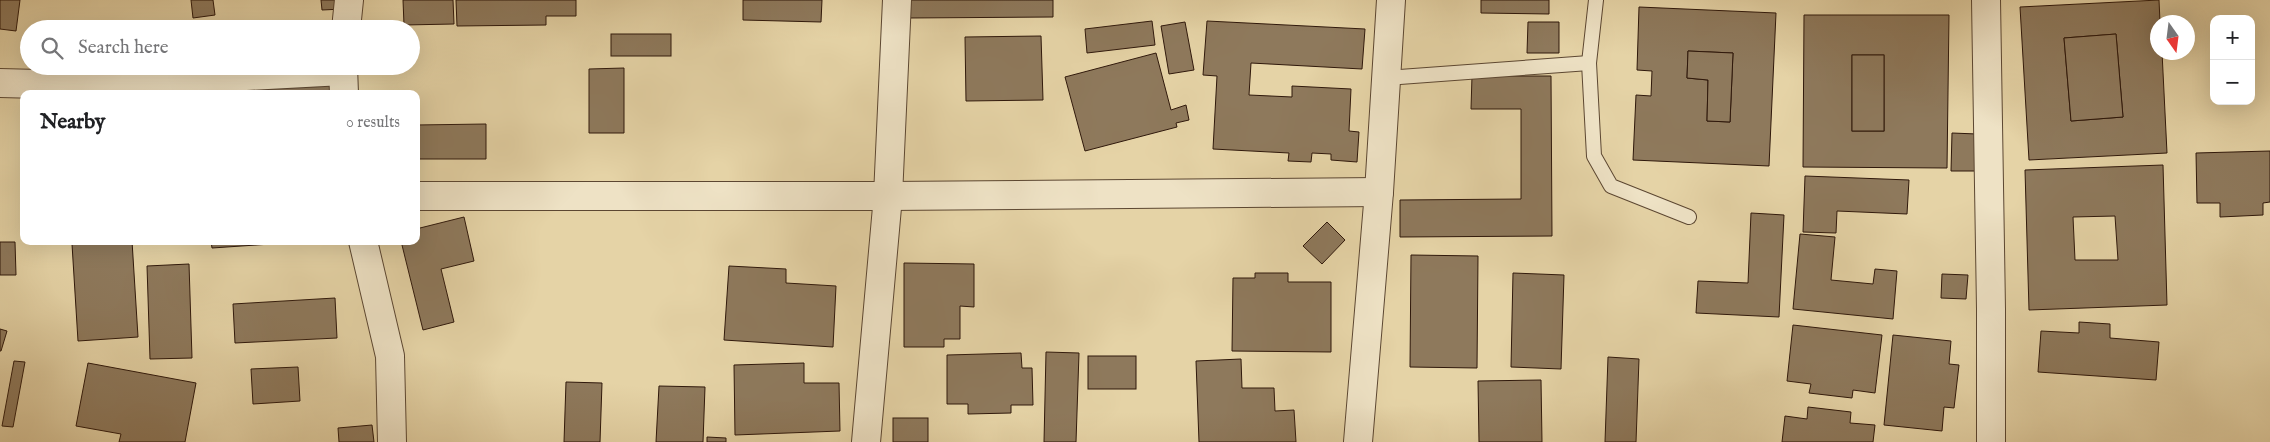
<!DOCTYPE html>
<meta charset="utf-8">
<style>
:root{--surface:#fff;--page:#f2f2f2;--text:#202124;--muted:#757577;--line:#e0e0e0}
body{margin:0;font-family:"IM FELL English",serif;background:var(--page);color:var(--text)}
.controls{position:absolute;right:15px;top:15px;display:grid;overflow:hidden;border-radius:10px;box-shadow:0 5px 20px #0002}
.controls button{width:45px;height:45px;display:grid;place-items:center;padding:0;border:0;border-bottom:1px solid var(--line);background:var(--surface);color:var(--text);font:25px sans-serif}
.compass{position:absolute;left:2150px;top:15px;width:45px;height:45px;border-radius:50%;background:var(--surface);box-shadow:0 5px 20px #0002;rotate:166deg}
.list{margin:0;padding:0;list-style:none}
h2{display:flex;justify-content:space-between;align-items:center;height:65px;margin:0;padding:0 20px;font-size:21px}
h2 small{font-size:16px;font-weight:400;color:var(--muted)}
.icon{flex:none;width:28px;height:28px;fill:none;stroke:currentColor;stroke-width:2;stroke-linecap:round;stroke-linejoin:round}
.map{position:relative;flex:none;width:2270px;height:442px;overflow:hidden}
.search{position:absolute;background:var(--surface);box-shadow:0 5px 20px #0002;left:20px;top:20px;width:400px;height:55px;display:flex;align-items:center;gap:12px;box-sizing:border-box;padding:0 18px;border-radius:28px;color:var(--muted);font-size:19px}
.panel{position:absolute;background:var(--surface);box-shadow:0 5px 20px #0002;left:20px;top:90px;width:400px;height:155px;border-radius:10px}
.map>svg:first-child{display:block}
</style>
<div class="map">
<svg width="2270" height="442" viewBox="0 0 2270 442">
<rect width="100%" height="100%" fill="#e5d3a6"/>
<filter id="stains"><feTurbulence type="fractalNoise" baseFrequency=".004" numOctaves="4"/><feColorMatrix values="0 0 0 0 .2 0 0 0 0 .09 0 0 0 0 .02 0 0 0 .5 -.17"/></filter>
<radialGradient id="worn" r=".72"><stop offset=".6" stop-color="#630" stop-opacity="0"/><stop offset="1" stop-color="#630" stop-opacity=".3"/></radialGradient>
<g fill="#8e795c" stroke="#2f180b" fill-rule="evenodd">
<polygon points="0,0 20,0 16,31 0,29"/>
<polygon points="191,0 213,0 215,15 193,18"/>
<polygon points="321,0 342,0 343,9 322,10"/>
<polygon points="403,0 453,0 454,24 404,25"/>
<polygon points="456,0 576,0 576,16 546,16 546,25 457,26"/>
<polygon points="743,0 822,0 821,22 743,20"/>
<polygon points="908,0 1053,0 1053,17 908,18"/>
<polygon points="1481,0 1549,0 1549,14 1481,13"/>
<path d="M2159 0 2160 22H2158V52H2162L2167 153 2029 160 2020 7ZM2116 34 2123 117 2071 121 2064 38Z"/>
<path d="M1639 7 1776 13 1769 166 1633 160 1636 95 1651 96 1652 71 1637 70ZM1688 51 1733 53 1730 122 1707 121 1708 80 1687 78Z"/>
<path d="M1804 15H1949L1947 168 1803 167ZM1852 55H1884V131H1852Z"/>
<polygon points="1152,21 1155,45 1087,53 1085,29"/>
<polygon points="1207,21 1365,29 1362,69 1251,63 1249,95 1292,97 1292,86 1351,89 1349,131 1359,132 1357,162 1331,160 1331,154 1312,153 1311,162 1288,161 1289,153 1213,149 1217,76 1203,75"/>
<polygon points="1185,22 1194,70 1169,74 1161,26"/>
<polygon points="1528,22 1559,22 1559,53 1527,53"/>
<rect x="611" y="34" width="60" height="22"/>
<polygon points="2116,34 2123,117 2071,121 2064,38"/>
<polygon points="1041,36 1043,100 966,101 965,37"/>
<polygon points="1688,51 1733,53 1730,122 1707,121 1708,80 1687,78"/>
<polygon points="1156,53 1171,110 1186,105 1189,120 1176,123 1177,127 1085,151 1065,77"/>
<rect x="1852" y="55" width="32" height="76"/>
<polygon points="624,68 624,133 589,133 589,69"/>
<polygon points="1472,76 1551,76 1552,236 1400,237 1400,200 1521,199 1521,109 1471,109"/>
<polygon points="332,81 333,94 200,94 199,84"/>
<polygon points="486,124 486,159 416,159 416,125"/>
<polygon points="1952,133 1977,134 1976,171 1951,171"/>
<polygon points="2270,151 2270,202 2263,203 2263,215 2220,217 2220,203 2197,203 2196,153"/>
<path d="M2163 165 2167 305 2029 310 2025 170ZM2115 216 2118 260H2075L2073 217Z"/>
<polygon points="1805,176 1909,180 1907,214 1837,211 1836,233 1803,232"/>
<polygon points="1751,213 1784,215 1779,317 1696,313 1698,281 1748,283"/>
<polygon points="464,217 474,261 441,269 454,322 423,330 401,241 416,241 416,229"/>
<polygon points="1327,222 1345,240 1322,264 1303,246"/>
<polygon points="1800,234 1835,237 1831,280 1873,284 1875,269 1897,271 1893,319 1793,309"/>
<polygon points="132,241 138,337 78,341 72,244"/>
<polygon points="211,241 271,241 271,244 212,248"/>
<polygon points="0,242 15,242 16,275 0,275"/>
<polygon points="1411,255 1478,256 1477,368 1410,367"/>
<polygon points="904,263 974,264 974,307 960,306 960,339 944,339 944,347 904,347"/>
<polygon points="189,264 192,358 150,359 147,266"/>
<polygon points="729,266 786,269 786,283 836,286 833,347 724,340"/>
<polygon points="1255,273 1288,273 1288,282 1331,282 1331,352 1232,351 1233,278 1255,278"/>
<polygon points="1513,273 1564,275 1561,369 1511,367"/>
<polygon points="1942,274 1968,275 1966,299 1941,298"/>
<polygon points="335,298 337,338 235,343 233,304"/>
<polygon points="2079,322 2110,324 2110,338 2159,342 2156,380 2038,372 2041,331 2079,333"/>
<polygon points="1793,325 1882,335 1875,393 1853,390 1852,398 1809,393 1811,384 1787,381"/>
<polygon points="0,329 7,331 1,351 0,351"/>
<polygon points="1893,335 1951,341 1949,364 1959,365 1954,408 1944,407 1942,431 1884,425"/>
<polygon points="1046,352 1079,353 1076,442 1044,442"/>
<polygon points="1021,353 1022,368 1032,368 1033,405 1011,405 1011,413 968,414 968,404 947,404 947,355"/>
<rect x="1088" y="356" width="48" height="33"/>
<polygon points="1608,357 1639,359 1636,442 1605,442"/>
<polygon points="1241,359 1242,388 1274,388 1275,411 1294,410 1296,442 1199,442 1196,361"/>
<polygon points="14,361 25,362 13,427 2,426"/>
<polygon points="88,363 196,383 185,442 119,442 121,434 76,426"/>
<polygon points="804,363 804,383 839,383 840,431 735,435 734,365"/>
<polygon points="298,367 300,401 253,404 251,369"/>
<polygon points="1541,380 1542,442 1479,442 1478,381"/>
<polygon points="566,382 602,383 600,442 564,442"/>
<polygon points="659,386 705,387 703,442 656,442"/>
<polygon points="1808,407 1851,412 1850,423 1875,425 1873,442 1782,442 1785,416 1807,419"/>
<rect x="893" y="418" width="35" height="24"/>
<polygon points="372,425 374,442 339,442 338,428"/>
<polygon points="707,437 726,438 726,442 707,442"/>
</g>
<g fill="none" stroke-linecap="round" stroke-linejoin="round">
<defs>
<g id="service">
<polyline points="1596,0 1589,63 1594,156 1611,186 1689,217"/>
<polyline points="1386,78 1589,63"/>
</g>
<g id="minor">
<polyline points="1986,0 1991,309 1991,442"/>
<polyline points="346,29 349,0"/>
<polyline points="343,66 344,94"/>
<polyline points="0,83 77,85 343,71"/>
<polyline points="416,196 888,196 1379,192"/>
<polyline points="363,241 390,356 392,442"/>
<polyline points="866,442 888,196 897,0"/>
<polyline points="1358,442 1379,192 1391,0"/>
</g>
</defs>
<use href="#service" stroke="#5c4732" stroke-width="16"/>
<use href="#minor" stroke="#5c4732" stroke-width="30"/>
<use href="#service" stroke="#eee2c5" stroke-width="14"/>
<use href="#minor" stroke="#eee2c5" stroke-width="28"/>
</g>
<rect width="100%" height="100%" filter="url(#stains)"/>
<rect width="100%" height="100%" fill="url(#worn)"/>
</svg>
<div class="controls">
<button>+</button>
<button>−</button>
</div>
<svg class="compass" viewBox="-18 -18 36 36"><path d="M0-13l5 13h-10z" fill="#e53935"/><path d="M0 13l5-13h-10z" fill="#757577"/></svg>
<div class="search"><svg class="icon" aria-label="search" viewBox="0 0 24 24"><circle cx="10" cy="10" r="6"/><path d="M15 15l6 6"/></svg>Search here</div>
<section class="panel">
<h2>Nearby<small>0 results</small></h2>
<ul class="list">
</ul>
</section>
</div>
